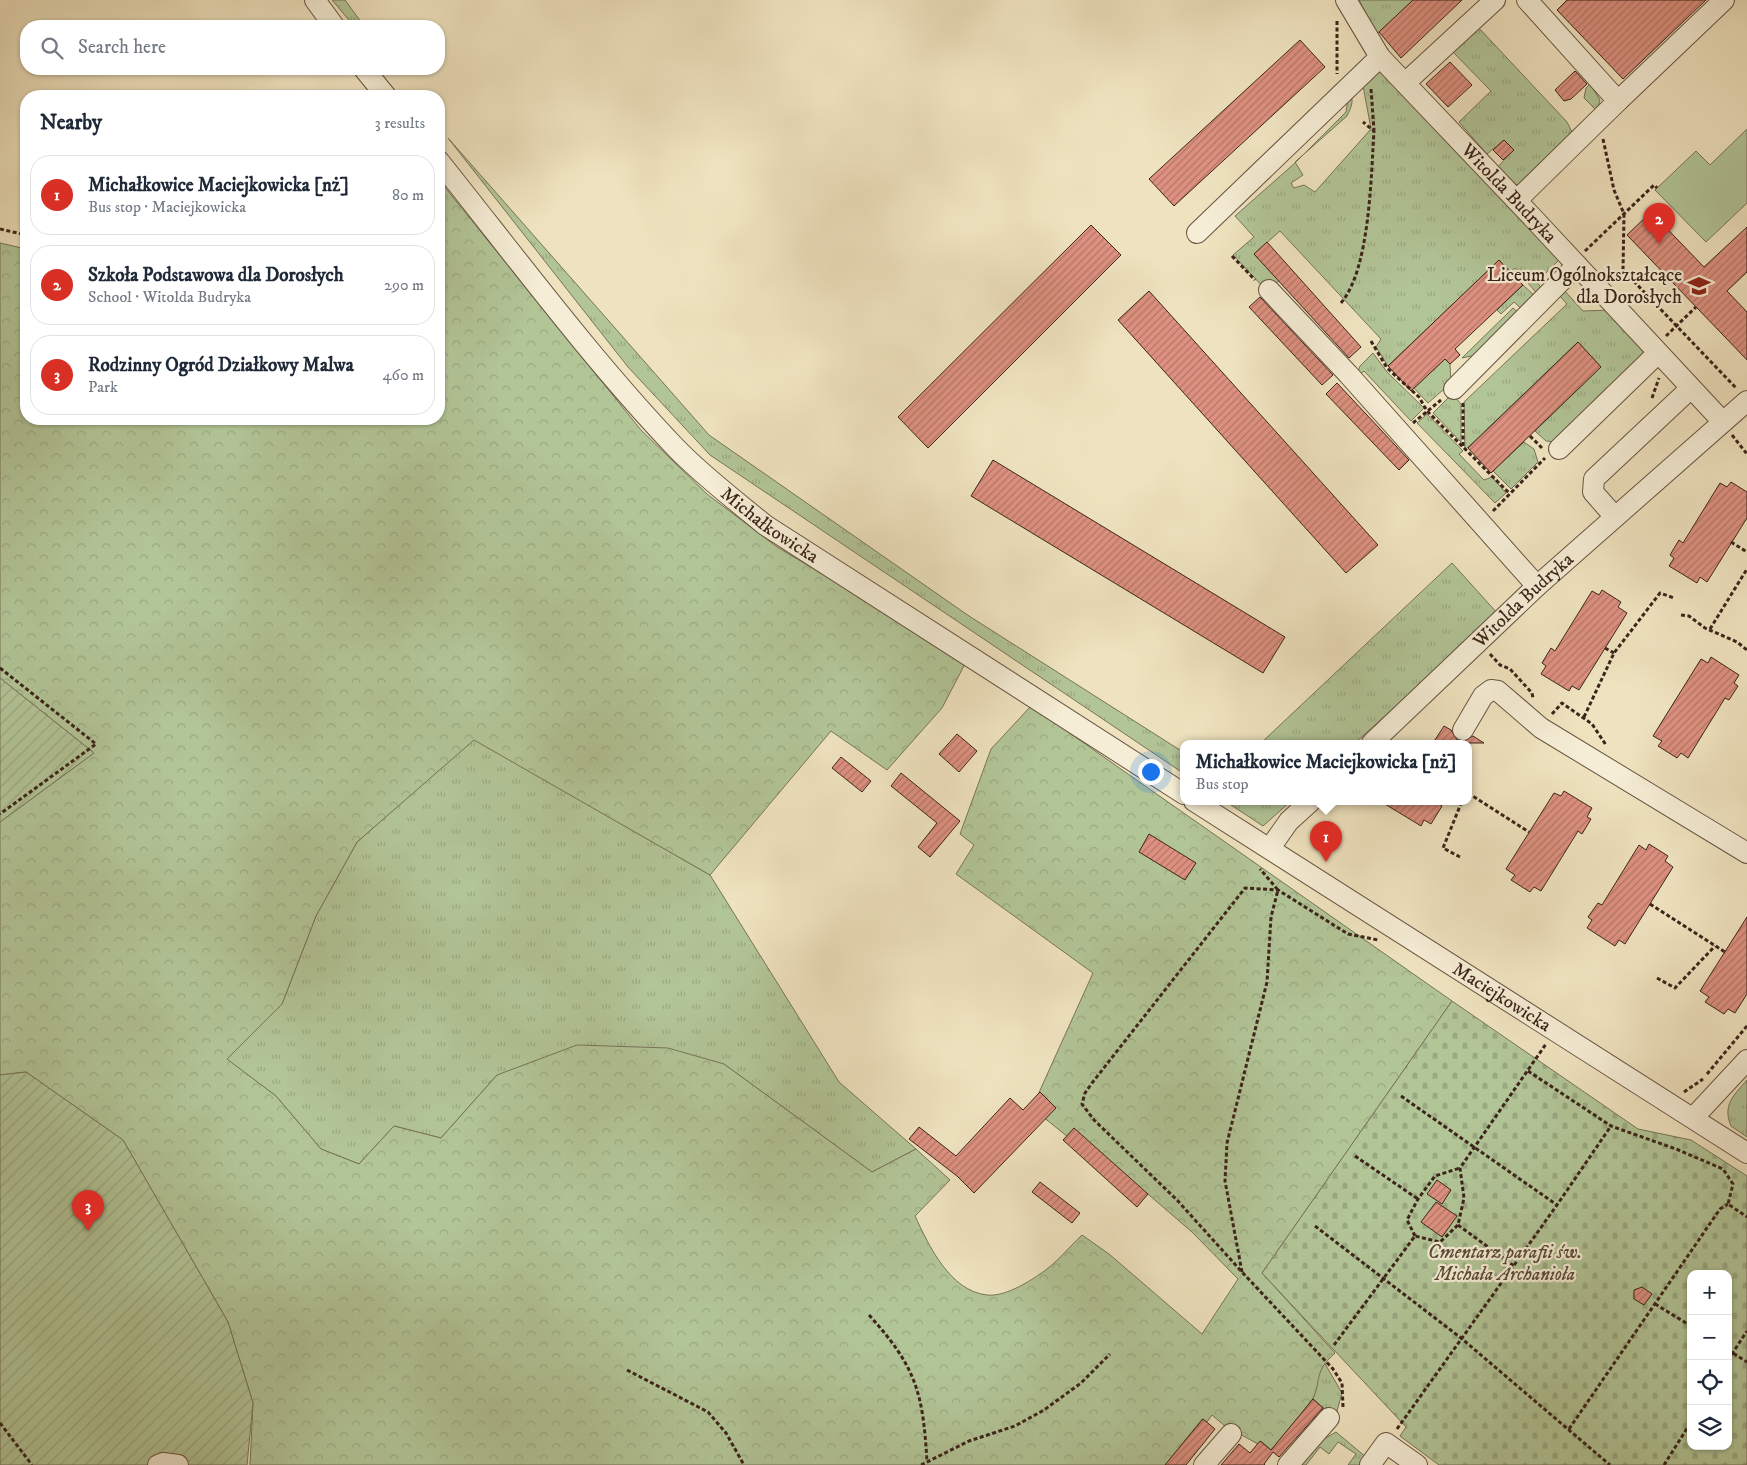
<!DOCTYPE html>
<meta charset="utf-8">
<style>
:root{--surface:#fff;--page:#f6f6f7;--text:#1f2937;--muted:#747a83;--line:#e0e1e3;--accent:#d93025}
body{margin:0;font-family:"IM FELL DW Pica",serif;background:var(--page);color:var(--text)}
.controls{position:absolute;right:15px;bottom:15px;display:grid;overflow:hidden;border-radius:10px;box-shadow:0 1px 4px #0004}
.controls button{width:45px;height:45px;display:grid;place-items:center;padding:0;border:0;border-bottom:1px solid var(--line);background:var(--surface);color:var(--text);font:25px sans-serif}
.you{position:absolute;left:1150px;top:771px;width:18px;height:18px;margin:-12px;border:4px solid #fff;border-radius:50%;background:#1a73e8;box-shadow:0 0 0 8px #1a73e833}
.badge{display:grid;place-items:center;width:32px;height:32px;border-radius:50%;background:var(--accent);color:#fff;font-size:16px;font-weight:700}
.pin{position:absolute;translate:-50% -41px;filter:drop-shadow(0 1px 2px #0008)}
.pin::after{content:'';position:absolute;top:26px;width:18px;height:15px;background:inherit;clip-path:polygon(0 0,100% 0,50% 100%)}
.popup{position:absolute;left:1180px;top:740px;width:292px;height:65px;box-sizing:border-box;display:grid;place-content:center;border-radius:10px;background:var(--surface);filter:drop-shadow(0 1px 4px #0005);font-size:16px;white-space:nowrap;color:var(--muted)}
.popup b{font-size:19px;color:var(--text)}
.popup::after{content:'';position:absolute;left:50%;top:100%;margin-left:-10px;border:10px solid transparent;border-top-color:var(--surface)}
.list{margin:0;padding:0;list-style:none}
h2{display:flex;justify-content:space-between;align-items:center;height:65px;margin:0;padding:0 20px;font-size:21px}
h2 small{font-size:16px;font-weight:400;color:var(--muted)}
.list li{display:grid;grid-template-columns:32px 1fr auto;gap:15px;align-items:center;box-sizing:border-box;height:80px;margin:0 10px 10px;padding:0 10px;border:1px solid var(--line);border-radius:20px}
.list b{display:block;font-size:19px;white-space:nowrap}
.list p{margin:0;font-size:16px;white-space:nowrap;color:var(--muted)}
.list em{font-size:16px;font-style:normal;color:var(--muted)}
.icon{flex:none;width:28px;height:28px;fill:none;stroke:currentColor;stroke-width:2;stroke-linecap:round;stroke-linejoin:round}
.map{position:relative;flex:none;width:1747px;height:1465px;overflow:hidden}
.search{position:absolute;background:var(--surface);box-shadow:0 1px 4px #0004;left:20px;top:20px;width:425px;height:55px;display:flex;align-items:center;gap:12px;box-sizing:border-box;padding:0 18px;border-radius:20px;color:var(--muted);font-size:19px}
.panel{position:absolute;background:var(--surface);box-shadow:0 1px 4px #0004;left:20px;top:90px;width:425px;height:335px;border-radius:20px}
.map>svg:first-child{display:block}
</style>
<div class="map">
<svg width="1747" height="1465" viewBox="0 0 1747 1465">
<defs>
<pattern id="grass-tufts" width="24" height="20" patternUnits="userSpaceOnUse" patternTransform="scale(1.25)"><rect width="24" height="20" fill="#b2c597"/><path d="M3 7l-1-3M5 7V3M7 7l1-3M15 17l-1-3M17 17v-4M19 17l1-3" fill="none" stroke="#9aa982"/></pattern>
<pattern id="forest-crowns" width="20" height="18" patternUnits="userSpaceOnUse" patternTransform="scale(1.25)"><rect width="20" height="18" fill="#b2c597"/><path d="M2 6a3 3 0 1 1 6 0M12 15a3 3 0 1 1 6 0" fill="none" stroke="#9aa982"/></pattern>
<pattern id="cemetery-stones" width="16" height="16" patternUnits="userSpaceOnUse" patternTransform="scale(1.25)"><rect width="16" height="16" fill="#b2c597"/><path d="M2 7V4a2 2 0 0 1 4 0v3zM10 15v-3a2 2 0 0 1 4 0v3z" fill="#9aa982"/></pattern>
<pattern id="garden-furrows" width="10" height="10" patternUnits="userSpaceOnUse" patternTransform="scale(1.25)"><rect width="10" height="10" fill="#b2c597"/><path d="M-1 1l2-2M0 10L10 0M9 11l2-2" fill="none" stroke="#9aa982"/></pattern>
<pattern id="building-hatch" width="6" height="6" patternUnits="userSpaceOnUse" patternTransform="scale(1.25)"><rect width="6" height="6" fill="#de9180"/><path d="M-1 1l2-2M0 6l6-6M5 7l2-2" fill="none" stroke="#b57668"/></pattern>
</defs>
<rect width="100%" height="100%" fill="#efe3bf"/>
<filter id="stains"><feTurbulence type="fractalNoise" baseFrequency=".004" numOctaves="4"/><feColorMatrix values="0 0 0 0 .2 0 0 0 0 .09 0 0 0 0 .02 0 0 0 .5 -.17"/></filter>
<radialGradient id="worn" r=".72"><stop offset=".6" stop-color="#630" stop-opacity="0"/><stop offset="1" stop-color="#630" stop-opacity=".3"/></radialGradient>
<g fill="url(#grass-tufts)" stroke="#777458">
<polygon points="332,0 345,0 364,26 354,26"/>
<polygon points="1359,0 1413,0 1377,34"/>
<polygon points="1477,26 1567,122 1574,136 1525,183 1515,185 1498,167 1513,150 1504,140 1487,154 1459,122 1491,91 1451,50"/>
<path d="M1379 71 1393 79 1561 258 1537 282 1544 292 1540 297 1515 268 1510 272 1499 260 1388 366 1376 347 1381 339 1280 231 1254 254 1279 281 1266 290 1233 255 1254 237 1235 216 1295 163 1346 112 1349 92C1355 101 1351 107 1347 116L1295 162 1303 175 1291 183 1294 188 1304 185 1315 192 1371 129 1362 80Z"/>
<polygon points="1590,84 1600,100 1597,111 1584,98 1586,88"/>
<polygon points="448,138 709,435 969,616 1183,752 1183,773 710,455 628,367"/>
<polygon points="1523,285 1537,298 1525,312 1514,302 1501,314 1497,310"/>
<polygon points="1563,289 1583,311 1612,310 1648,352 1557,442 1546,441 1535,431 1601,367 1578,342 1465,450 1464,402 1567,304 1558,294"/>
<polygon points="1513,308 1521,315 1481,354 1462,358"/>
<polygon points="1373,353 1387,372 1424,408 1411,421 1364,371 1356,378 1360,366"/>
<polygon points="1445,359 1450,364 1451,383 1428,403 1414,388"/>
<polygon points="1452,394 1461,404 1461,442 1433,413"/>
<polygon points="1427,414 1463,451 1459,454 1484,480 1492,477 1506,493 1495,503 1417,423"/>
<polygon points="1524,442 1534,449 1538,462 1511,489 1493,471"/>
<polygon points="1452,563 1498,614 1355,743 1261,743"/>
<polygon points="474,739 710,875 839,1082 916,1149 872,1172 724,1064 497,1075 441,1138 394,1126 359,1164 321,1149 276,1096 226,1059 282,1004 316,916 357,842"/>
<polygon points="1225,801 1291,801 1263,826"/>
<path d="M1747 1080V1137L1731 1126C1722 1105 1734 1095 1747 1080Z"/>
<polygon points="1324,1362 1342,1393 1335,1418 1313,1399 1319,1372"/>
<polygon points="1336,1432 1367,1458 1362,1465 1348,1465 1356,1454 1338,1442 1329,1454 1320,1447 1306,1465 1301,1465 1324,1439"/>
</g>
<path fill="url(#forest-crowns)" stroke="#777458" d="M439 180 641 430 707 494 777 547 967 660 942 708 887 770 831 731 710 875 474 740 357 842 316 916 282 1004 227 1059 276 1096 321 1149 359 1164 394 1126 441 1138 497 1075 577 1045 668 1048 724 1064 872 1172 916 1149 950 1180 915 1216C929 1246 950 1291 987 1295 1004 1297 1027 1283 1040 1274 1056 1264 1069 1247 1082 1235L1109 1254 1202 1334 1238 1279 1192 1232 1149 1195 1099 1162 1032 1108 1093 973 956 874 974 845 960 834 991 749 1031 706 1452 1001 1262 1273 1335 1353C1311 1374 1323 1384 1311 1401 1299 1418 1284 1434 1271 1450L1261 1441 1258 1444 1225 1426 1212 1415 1207 1422 1202 1419 1165 1465H250L253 1403 228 1322 123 1140 26 1072 0 1075V822L94 753 0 678V243L26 249V419H439Z"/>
<path fill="url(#cemetery-stones)" stroke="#777458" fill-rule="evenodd" d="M1452 1001 1638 1129 1691 1140 1747 1176V1465H1439L1400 1436 1406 1427 1262 1273ZM1691 1274H1728V1446H1691Z"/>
<polygon fill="#b2c597" stroke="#777458" points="1747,129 1747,203 1706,242 1655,190 1696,151 1710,165"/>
<g fill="url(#garden-furrows)" stroke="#777458">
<polygon points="0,678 94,753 0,822"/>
<polygon points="26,1072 123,1140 228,1322 253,1403 247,1465 0,1465 0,1075"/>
</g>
<g fill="url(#building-hatch)" stroke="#3c241a">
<polygon points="1413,0 1462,0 1401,58 1379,32"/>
<polygon points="1567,0 1706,0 1623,79 1557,10"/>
<polygon points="1300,40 1325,67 1174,206 1149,179"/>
<polygon points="1450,62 1472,85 1448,107 1426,84"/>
<polygon points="1575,71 1587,84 1571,99 1564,101 1555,90"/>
<polygon points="1504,140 1514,150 1503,160 1493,150"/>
<polygon points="1651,212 1704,267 1747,227 1747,272 1727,291 1747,312 1747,360 1627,235"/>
<polygon points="1091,225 1121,255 928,448 898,417"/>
<polygon points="1267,242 1361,347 1349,358 1254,254"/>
<polygon points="1499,260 1523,285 1455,349 1460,355 1450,364 1445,359 1411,391 1388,366"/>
<polygon points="1149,291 1378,545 1346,573 1118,320"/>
<polygon points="1260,297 1333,375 1322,385 1249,307"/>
<polygon points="1578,342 1601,367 1491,473 1468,448"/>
<polygon points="1337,383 1409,460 1399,470 1326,394"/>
<polygon points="993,460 1285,637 1263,673 971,496"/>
<polygon points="1731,482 1747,492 1747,518 1707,582 1700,577 1697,583 1669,566 1674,558 1670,555 1679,540 1683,543 1720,483 1727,487"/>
<polygon points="1602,590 1621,602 1618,607 1627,613 1579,690 1572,686 1569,691 1541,674 1546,666 1542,663 1551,648 1555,651 1592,591 1599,595"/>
<polygon points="1711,657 1739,675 1734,683 1738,686 1729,700 1725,698 1688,758 1681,753 1677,758 1658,746 1662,741 1653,736 1701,659 1708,663"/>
<polygon points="1444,726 1451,730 1457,740 1463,742 1473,736 1484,743 1433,743"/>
<polygon points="957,734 977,751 959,772 939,754"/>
<polygon points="841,757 871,781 862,792 832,768"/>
<polygon points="901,773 960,821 930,857 918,847 937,823 891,786"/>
<polygon points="1564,791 1592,808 1587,817 1591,819 1582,834 1578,831 1541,891 1534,887 1530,892 1511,880 1515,875 1506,869 1554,793 1561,796"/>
<polygon points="1380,801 1434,801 1442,806 1431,824 1424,820 1421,826"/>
<polygon points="1149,834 1196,863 1185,880 1139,852"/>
<polygon points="1649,844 1668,856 1665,861 1673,867 1625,944 1619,940 1615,946 1587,928 1592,920 1588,917 1598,903 1602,905 1639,845 1646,850"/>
<polygon points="1747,917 1747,994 1735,1013 1728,1009 1724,1014 1705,1002 1709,997 1700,991"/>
<polygon points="1040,1092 1056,1108 974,1193 957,1176 909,1139 919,1127 956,1156 1010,1098 1023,1110"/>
<polygon points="1074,1128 1148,1194 1137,1207 1063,1140"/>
<polygon points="1437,1180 1451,1190 1442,1204 1427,1194"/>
<polygon points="1040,1182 1080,1213 1072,1223 1032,1192"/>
<polygon points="1436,1202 1457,1216 1442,1237 1421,1222"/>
<polygon points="1642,1287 1652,1294 1644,1305 1634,1299 1634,1290"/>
<polygon points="1313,1399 1323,1408 1279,1457 1273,1452 1264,1464 1265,1465 1221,1465 1239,1444 1250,1453 1260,1441 1271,1450"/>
<polygon points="1203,1419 1215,1429 1186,1465 1165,1465"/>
</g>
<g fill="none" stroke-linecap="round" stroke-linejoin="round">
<defs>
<g id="minor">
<polyline points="315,0 334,26"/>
<path id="s1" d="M1346 0 1380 57 1534 219 1723 422"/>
<polyline points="1527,0 1618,101 1724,0"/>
<polyline points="364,69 386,96"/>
<polyline points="1405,83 1495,0"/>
<path id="s2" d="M439 161C515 256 592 360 676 448 703 476 735 500 765 525L1184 794"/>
<polyline points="1517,200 1618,101"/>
<polyline points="1197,233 1380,57"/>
<polyline points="1269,290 1348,374 1537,586"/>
<polyline points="1454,389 1577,265"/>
<polyline points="1559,449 1658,353"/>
<polyline points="1615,517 1593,492 1594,479 1691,388"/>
<polyline points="1463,730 1483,696 1491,690 1498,691 1541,728 1747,853"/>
<path id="s3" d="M1372 743 1537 586 1747 401"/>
<path id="s4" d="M1194 801 1747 1153"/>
<polyline points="1270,848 1289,821 1311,801"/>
<polyline points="1693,1118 1747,1060"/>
<polyline points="158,1465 163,1463 178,1465"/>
<polyline points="1204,1465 1231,1434"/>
<polyline points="1288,1465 1329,1418"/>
<polyline points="1370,1465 1386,1443 1417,1465"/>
</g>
</defs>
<use href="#minor" stroke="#695443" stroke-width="22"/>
<g stroke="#3c241a" stroke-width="3" stroke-dasharray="4 2.5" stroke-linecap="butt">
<polyline points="1337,21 1337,74"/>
<polyline points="1371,89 1374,130"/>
<polyline points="1603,139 1614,190 1624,214 1623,270 1737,389"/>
<polyline points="0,229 26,235"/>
<polyline points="1585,251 1654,185 1657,188"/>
<polyline points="1232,256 1255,280"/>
<path d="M1341 303C1370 269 1371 176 1374 131L1363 122"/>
<polyline points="1666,336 1696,307"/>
<polyline points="1371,341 1387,368 1419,397 1427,411 1510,494"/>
<polyline points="1652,398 1659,378"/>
<polyline points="1463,403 1463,447"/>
<polyline points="1413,423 1441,400"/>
<polyline points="1732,435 1747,454"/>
<polyline points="1530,436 1542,448"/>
<polyline points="1493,511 1545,458"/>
<polyline points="1731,542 1747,552"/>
<polyline points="1681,615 1689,616 1705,628 1737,642 1747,650"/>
<polyline points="1710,629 1747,569"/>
<polyline points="1605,648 1614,653"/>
<polyline points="1490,654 1500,665 1510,669 1532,693 1533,698"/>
<polyline points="0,668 96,744 0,814"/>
<polyline points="1552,714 1562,703 1592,724 1606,745"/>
<polyline points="1584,717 1614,653 1660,593 1674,598"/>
<polyline points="1468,793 1529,832"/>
<polyline points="1460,857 1443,848 1462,801"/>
<polyline points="1650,904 1725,952"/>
<polyline points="1657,978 1675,988 1715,946"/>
<polyline points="1528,1071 1611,1126 1676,1149 1723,1169 1733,1184 1728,1204 1747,1217"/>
<polyline points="1707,1074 1747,1026"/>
<polyline points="1684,1092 1703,1079"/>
<polyline points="1401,1096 1557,1205"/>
<polyline points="1355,1156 1418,1199"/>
<polyline points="1458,1225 1514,1266"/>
<polyline points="1315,1226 1461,1338 1610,1465"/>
<polyline points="1415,1236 1407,1220 1418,1199 1435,1176 1460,1168"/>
<polyline points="1242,1272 1225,1181 1227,1143 1267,982 1271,917 1278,890 1260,869"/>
<polyline points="1655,1304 1691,1326"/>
<path d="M869 1315C916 1367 923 1392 927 1462"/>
<polyline points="1334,1345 1415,1236 1440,1242 1458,1225 1464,1198 1460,1168 1546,1044"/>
<polyline points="1728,1350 1747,1362"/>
<polyline points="1728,1360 1747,1331"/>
<polyline points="627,1370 708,1412 726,1433 744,1465"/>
<polyline points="1343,1407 1342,1383 1333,1369 1242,1272 1177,1200 1094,1120 1082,1104 1085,1093 1092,1083 1245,888 1278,890 1348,934 1378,940"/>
<polyline points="0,1423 32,1465"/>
<polyline points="1397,1429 1557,1205 1611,1126"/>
<polyline points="1569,1429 1720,1209 1728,1204"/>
<polyline points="921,1465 969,1441 1015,1426 1044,1410 1081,1383 1110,1354"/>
<polyline points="1664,1465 1691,1422"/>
</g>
<use href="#minor" stroke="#f5edd5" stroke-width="20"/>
</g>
<defs>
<symbol id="school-bare" viewBox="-9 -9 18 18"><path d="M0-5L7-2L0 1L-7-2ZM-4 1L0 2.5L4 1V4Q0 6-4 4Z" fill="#8f2418" stroke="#f5edd5" stroke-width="2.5" paint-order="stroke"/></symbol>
</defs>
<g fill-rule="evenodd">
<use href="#school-bare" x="1683" y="270" width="32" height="32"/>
</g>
<g text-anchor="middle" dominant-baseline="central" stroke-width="4.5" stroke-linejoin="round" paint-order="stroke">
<g font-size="19" fill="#3c241a" stroke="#f5edd5">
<text stroke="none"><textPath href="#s1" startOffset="254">Witolda Budryka</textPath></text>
<text stroke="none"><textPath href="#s2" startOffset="494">Michałkowicka</textPath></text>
<text stroke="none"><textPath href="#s3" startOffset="208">Witolda Budryka</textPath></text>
<text stroke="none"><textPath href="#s4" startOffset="365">Maciejkowicka</textPath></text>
</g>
<g font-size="19" fill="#3c241a" stroke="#f5edd5" text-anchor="end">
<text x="1682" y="275">Liceum Ogólnokształcące<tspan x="1682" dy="22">dla Dorosłych</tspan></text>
</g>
<g font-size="19" font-style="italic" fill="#5a4c39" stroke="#f5edd5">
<text x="1505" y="1252">Cmentarz parafii św.<tspan x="1505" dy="22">Michała Archanioła</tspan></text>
</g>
</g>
<rect width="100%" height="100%" filter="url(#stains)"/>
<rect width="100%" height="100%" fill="url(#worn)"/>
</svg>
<div class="controls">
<button>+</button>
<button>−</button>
<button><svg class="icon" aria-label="locate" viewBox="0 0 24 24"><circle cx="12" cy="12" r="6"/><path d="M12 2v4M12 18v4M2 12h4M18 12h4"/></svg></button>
<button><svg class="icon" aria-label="layers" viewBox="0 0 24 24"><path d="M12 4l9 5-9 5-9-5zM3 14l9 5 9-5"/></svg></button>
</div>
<div class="you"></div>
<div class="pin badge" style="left:1326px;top:862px">1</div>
<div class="popup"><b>Michałkowice Maciejkowicka [nż]</b>Bus stop</div>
<div class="pin badge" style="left:1659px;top:244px">2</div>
<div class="pin badge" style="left:88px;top:1231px">3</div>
<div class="search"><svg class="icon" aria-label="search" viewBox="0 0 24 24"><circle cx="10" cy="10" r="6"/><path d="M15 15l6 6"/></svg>Search here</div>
<section class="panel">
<h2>Nearby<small>3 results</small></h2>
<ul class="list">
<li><span class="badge">1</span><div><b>Michałkowice Maciejkowicka [nż]</b><p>Bus stop · Maciejkowicka</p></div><em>80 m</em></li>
<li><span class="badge">2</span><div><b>Szkoła Podstawowa dla Dorosłych</b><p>School · Witolda Budryka</p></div><em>290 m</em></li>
<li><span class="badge">3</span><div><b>Rodzinny Ogród Działkowy Malwa</b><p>Park</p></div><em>460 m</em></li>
</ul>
</section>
</div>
